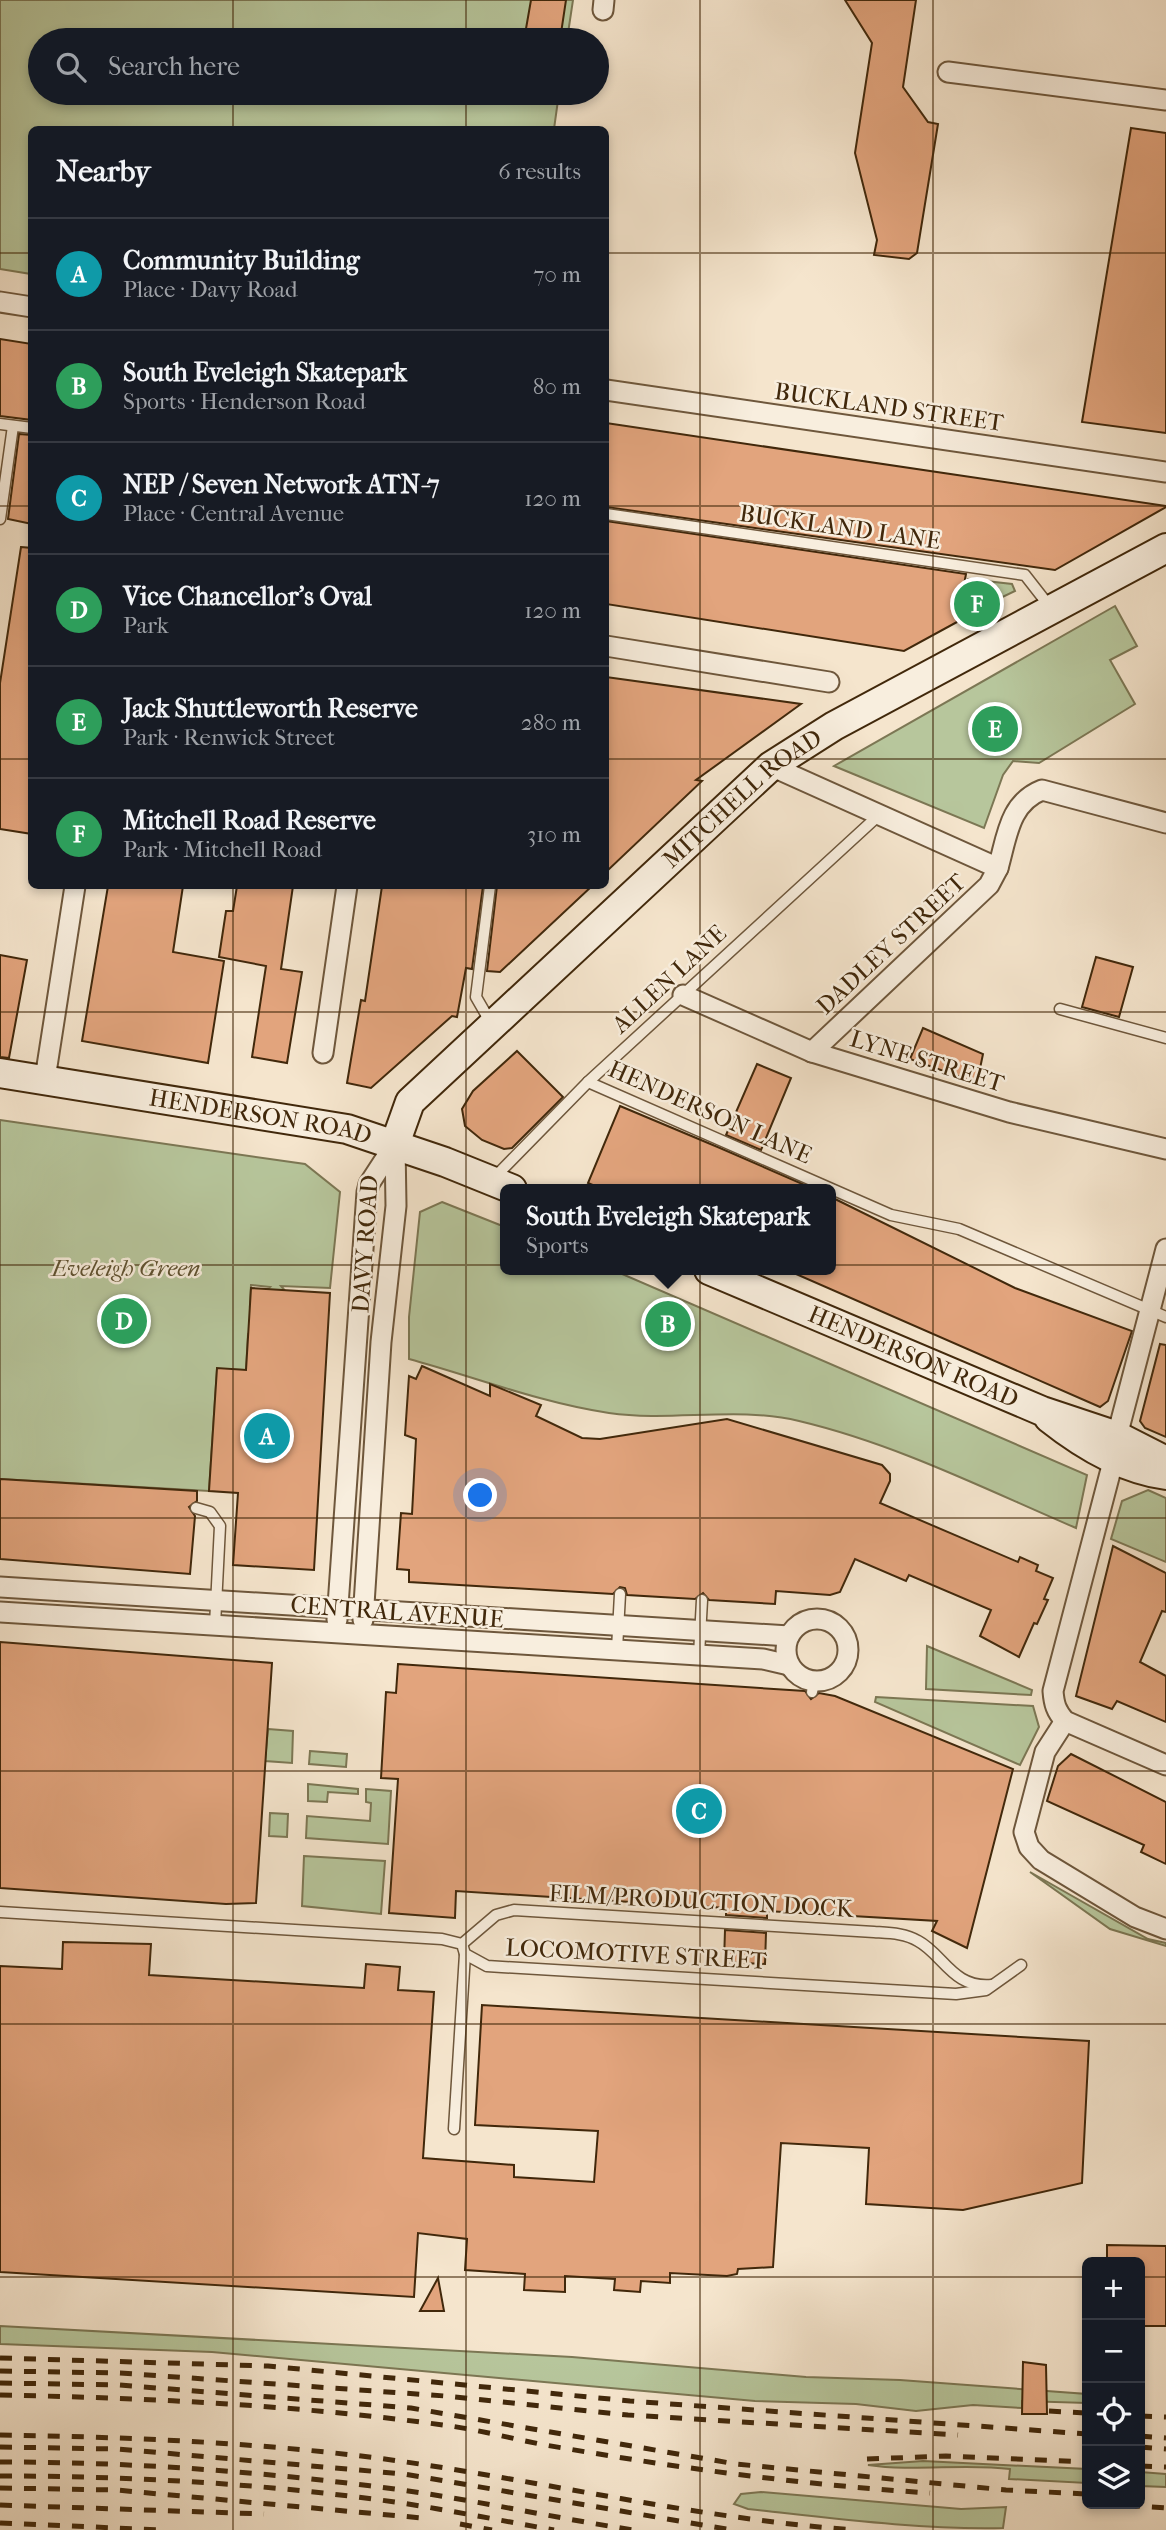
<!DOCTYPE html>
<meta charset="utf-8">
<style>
:root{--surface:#171b24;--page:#242831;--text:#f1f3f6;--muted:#9ea1a6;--line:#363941;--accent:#c59692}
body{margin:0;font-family:"IM FELL French Canon",serif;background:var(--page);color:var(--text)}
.controls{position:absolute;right:21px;bottom:21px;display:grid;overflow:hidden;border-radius:10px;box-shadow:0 4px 10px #0003}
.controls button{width:63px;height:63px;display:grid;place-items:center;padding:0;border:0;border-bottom:2px solid var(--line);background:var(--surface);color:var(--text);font:35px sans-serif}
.you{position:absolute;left:481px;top:1496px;width:24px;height:24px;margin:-18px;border:5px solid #fff;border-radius:50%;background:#1a73e8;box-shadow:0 0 0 10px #1a73e833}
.badge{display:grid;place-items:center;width:46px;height:46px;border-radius:50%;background:var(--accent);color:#fff;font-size:23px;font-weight:700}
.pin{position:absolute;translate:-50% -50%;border:4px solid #fff;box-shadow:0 2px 7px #0006}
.popup{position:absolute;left:500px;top:1184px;width:336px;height:91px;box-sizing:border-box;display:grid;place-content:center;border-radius:10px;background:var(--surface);filter:drop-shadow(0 2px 5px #0005);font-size:23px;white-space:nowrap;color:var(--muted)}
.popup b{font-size:26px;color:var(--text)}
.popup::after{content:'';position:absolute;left:50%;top:100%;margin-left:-14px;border:14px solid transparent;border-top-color:var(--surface)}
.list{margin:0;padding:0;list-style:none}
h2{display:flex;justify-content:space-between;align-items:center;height:91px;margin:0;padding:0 28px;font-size:30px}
h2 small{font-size:23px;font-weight:400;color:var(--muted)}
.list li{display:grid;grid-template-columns:46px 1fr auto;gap:21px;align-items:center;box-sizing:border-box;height:112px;padding:0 28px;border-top:2px solid var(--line)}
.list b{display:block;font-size:26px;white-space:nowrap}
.list p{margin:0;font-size:23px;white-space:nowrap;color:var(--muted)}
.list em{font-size:23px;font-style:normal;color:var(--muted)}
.icon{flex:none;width:38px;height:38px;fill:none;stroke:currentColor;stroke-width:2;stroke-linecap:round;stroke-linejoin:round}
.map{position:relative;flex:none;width:1166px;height:2530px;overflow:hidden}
.search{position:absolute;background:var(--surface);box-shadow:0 4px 10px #0003;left:28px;top:28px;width:581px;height:77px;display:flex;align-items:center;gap:18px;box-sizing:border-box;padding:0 24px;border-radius:38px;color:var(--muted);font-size:26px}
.panel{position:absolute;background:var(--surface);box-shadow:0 4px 10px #0003;left:28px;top:126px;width:581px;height:763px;border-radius:10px}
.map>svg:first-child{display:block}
</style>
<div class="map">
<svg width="1166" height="2530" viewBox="0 0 1166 2530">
<rect width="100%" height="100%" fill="#f5e5cd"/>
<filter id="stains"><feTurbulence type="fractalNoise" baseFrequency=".00286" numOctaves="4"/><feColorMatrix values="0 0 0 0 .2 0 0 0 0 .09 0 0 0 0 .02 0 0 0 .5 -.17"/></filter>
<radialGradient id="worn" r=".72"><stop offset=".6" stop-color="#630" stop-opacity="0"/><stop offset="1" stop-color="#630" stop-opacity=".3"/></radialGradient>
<g fill="#b7c69c" stroke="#7c7754" stroke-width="2" fill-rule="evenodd">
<polygon points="0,0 573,0 567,40 40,40 40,93 559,93 554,129 32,130 31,274 0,269"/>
<polygon points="968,579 1012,584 1015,591 963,616"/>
<polygon points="1115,606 1137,646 1110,660 1135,704 1039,763 1013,761 1003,775 984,828 834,766"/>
<path d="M0 1120 305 1164 340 1192 330 1288 281 1286 287 1293 284 1311 248 1334 246 1370 217 1369 209 1491 0 1479ZM251 1285 270 1287 250 1305Z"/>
<path d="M442 1202 505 1227V1270H613L1087 1475 1076 1528C985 1489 896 1444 799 1421 737 1406 672 1422 609 1413 541 1403 475 1377 409 1359V1317L420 1212Z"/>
<polygon points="1148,1490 1166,1498 1166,1562 1111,1539 1122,1501"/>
<polygon points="927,1646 1032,1690 1031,1695 926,1689"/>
<polygon points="876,1697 1033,1706 1039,1727 1020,1765 875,1702"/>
<polygon points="268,1729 293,1731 292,1763 265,1761"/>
<polygon points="310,1751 347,1754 346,1767 309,1764"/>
<polygon points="308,1784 358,1789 358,1794 328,1792 327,1802 308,1801"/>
<polygon points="366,1789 391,1791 388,1844 306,1838 307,1816 370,1821 371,1803 366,1802"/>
<polygon points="270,1813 288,1814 287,1837 269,1836"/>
<polygon points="304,1856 385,1861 381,1914 302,1906"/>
<polygon points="1030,1872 1148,1939 1166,1943 1166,1946 1110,1929"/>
<polygon points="0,2326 572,2357 806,2377 900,2380 1087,2394 1087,2403 1022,2401 1022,2408 973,2405 916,2411 856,2404 755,2401 212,2352 0,2344"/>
<path d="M923 2461 1087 2469V2483L1009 2479 1010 2469C963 2463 915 2472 868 2465Z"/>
<polygon points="1140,2472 1166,2474 1166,2487 1140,2486"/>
<path d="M761 2492 961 2509 1006 2507 1003 2528C921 2530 831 2518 748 2509L734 2504 741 2494Z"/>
</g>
<g fill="#e2a47d" stroke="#41280b" stroke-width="2">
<polygon points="531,0 566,0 560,40 524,40"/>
<polygon points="845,0 916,0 903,87 928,122 938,124 917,253 909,259 874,255 877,240 855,153 872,43"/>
<polygon points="1131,128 1166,133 1166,433 1082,422"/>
<polygon points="0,339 32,344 32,420 0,416"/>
<polygon points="606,423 1166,506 1166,507 1055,570 606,507"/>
<polygon points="19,434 32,435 32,524 8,519"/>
<polygon points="606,521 966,574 957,622 904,651 606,604"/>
<polygon points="21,547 32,548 32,834 0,829 0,683"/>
<polygon points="606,677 801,704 696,780 702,781 606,872"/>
<polygon points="108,886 183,886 173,952 224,961 208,1063 82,1041"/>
<polygon points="237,886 293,886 281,969 302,972 287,1063 252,1057 266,966 219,957 226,911 233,911"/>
<polygon points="382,886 483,886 472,969 466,968 457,1017 452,1016 371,1088 347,1083 361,1000 365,1001"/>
<polygon points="497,886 592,886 500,972 487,971"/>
<polygon points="0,955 27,960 9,1058 0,1057"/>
<polygon points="1096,957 1133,967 1119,1017 1082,1007"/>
<polygon points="923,1028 983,1054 977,1083 910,1059"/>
<polygon points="517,1051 563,1097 512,1148 504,1149 482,1140 465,1126 462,1109 473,1091"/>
<polygon points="757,1064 791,1078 761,1150 726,1135"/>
<polygon points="620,1106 720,1148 814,1189 602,1189 588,1183"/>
<polygon points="831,1197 1015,1288 1132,1331 1108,1401 1100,1407 787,1270 831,1270"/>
<polygon points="251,1288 330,1293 314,1570 233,1565 238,1493 209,1491 217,1368 246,1370"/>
<polygon points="1160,1344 1166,1345 1166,1437 1145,1428 1140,1421"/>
<polygon points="422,1366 490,1396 490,1384 541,1405 536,1416 582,1438 600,1439 727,1419 882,1465 890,1474 890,1481 880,1503 1018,1562 1020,1557 1038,1565 1036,1571 1053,1578 1044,1599 1048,1600 1037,1624 1034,1623 1019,1657 980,1636 991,1610 909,1575 906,1581 855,1559 840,1592 830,1595 776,1591 775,1604 709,1600 703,1593 695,1599 627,1595 625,1588 620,1587 613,1594 409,1582 409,1570 397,1569 401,1513 412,1514 416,1439 405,1435 409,1376 416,1379"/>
<polygon points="0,1479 197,1491 197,1501 189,1507 195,1516 190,1574 0,1559"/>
<polygon points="1113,1546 1166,1573 1166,1612 1162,1611 1140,1662 1166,1676 1166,1722 1117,1701 1112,1709 1076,1696"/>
<polygon points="0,1642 272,1663 256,1903 226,1904 0,1888"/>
<polygon points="398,1664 805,1691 811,1699 819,1693 835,1696 1013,1769 967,1948 932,1931 937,1921 767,1911 767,1918 726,1915 726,1908 456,1891 455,1918 389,1913 398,1779 381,1778 386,1692 396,1693"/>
<polygon points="1071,1754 1166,1802 1166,1864 1141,1852 1144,1845 1047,1801 1058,1766"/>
<polygon points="725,1930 766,1933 765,1964 724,1962"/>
<polygon points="63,1942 151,1944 149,1975 364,1988 366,1964 400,1967 398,1990 434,1992 423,2158 514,2165 514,2177 594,2182 598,2131 475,2125 482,2005 1089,2041 1082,2183 963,2210 866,2204 869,2148 781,2143 773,2267 738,2269 737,2274 727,2276 670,2273 670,2283 641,2281 640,2292 614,2290 615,2279 565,2276 565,2292 524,2290 525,2274 465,2270 467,2239 418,2233 414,2297 0,2272 0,1966 62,1969"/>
<polygon points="1107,2245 1166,2246 1166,2326 1140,2326 1140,2262 1107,2262"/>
<polygon points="438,2278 444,2311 420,2311"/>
<polygon points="1023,2362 1046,2365 1047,2414 1022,2414"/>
</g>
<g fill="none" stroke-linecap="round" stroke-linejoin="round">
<defs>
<g id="lane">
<polyline points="0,424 32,428"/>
<polyline points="606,514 1025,575 1050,607"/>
<polyline points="0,519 13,426"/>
<polyline points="490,886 476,997 491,1023"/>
<polyline points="1060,1009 1166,1038"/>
<polyline points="588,1082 891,1215 959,1229 1166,1317"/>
<polyline points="493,1179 588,1082 879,815"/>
<polyline points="196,1508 210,1512 220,1526 215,1625"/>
<polyline points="617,1649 620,1594"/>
<polyline points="699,1655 702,1600"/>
<polyline points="812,1692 814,1682"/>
<polyline points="0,1912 442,1939 462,1944 465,1954 487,1966 502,1967 956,1994 986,1990 1021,1965"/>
<path d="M462 1944 496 1915 514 1910 874 1932C889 1933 905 1933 918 1941 943 1954 953 1989 992 1985"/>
<polyline points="454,2129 465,1954"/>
</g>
<g id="street">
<polyline points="603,10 604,0"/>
<polyline points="948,72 1166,100"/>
<polyline points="0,302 32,307"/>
<polyline points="606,390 1166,472"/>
<polyline points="606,646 829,682"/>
<path d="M771 766 998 868C1007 837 1009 803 1042 790L1166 823"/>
<polyline points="683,995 812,1052 1009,1112 1166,1149"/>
<polyline points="812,1052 989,885 998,868"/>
<polyline points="323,1053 347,886"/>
<polyline points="45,1079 75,886"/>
<polyline points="1117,1436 1166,1249"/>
<path d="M1114 1458 1053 1691C1054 1704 1056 1711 1065 1721L1166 1765"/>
<polyline points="0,1587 789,1636"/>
<polyline points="0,1612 763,1659 789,1665"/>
<circle cx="817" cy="1650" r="31"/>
<polyline points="337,1620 367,1192 369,1184 395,1144"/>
<polyline points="363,1620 381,1342 396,1206 395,1144"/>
<polyline points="1065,1721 1045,1752 1024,1832 1029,1847 1041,1860 1135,1917 1166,1929"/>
</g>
<g id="secondary">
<path id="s1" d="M0 1073 347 1129 445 1162 512 1189"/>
<path id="s2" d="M395 1144 410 1102 771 766 834 726 1166 548"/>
<path id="s3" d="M709 1270 1042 1411 1117 1436 1166 1461"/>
<path d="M1049 1418C1083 1445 1122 1469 1166 1475"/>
</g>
</defs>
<use href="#lane" stroke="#6e573c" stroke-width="13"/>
<use href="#street" stroke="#6e573c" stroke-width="23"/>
<use href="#secondary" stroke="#41280b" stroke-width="32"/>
<use href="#lane" stroke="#f8eede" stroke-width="10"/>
<use href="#street" stroke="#f8eede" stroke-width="19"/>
<use href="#secondary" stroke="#f8eede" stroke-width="28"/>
<g stroke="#41280b" stroke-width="5" stroke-dasharray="12 12" stroke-linecap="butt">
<polyline points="0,2358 268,2366 630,2401 1087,2434"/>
<polyline points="0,2371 120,2373 445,2396 628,2415 958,2435"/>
<polyline points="0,2383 119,2385 411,2408 736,2464 1006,2490 1087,2494"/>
<path d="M0 2395C148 2398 296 2405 443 2425 483 2430 523 2442 563 2448 685 2469 806 2485 930 2493"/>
<polyline points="1049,2411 1087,2413"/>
<polyline points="1140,2416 1166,2417"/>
<path d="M0 2435C133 2437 274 2443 406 2462 556 2484 703 2519 855 2530"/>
<polyline points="1140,2436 1166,2438"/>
<polyline points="0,2447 118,2449 404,2474 732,2530"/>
<polyline points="1140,2447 1166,2449"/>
<polyline points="867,2459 946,2456 1087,2462"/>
<path d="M0 2462C135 2462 269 2472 402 2490 479 2501 556 2518 633 2530"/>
<polyline points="1140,2466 1166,2467"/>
<path d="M0 2476C134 2476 269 2484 402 2503 453 2511 504 2521 554 2530"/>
<polyline points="0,2488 116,2490 422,2518"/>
<polyline points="1104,2504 1166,2508"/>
<polyline points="0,2505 264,2514"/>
<polyline points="0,2523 163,2530"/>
<polyline points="460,2524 492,2530"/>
</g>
</g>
<path fill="none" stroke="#41280b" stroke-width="2" stroke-opacity="0.55" d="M233 0V40M466 0V40M700 0V2530M933 0V2530M233 93V130M466 93V130M0 253H32M606 253H1166M0 506H32M606 506H1166M0 759H32M606 759H1166M233 886V2530M466 886V2530M0 1012H1166M0 1265H1166M0 1518H1166M0 1771H1166M0 2024H1166M0 2277H1087M1140 2277H1166"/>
<g text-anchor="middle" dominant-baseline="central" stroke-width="5" stroke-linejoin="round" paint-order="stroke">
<g font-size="24" fill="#41280b" stroke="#f8eede">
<text transform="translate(889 407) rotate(8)">BUCKLAND STREET</text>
<text transform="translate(840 527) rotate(8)">BUCKLAND LANE</text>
<text stroke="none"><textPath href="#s2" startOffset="495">MITCHELL ROAD</textPath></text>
<text transform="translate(891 944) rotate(-43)">DADLEY STREET</text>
<text transform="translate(669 979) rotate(-43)">ALLEN LANE</text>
<text transform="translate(927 1061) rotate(17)">LYNE STREET</text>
<text transform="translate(710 1112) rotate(24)">HENDERSON LANE</text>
<text stroke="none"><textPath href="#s1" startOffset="264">HENDERSON ROAD</textPath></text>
<text transform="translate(365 1244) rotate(-86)">DAVY ROAD</text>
<text stroke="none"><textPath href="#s3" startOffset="222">HENDERSON ROAD</textPath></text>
<text transform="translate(397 1612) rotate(4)">CENTRAL AVENUE</text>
<text transform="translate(701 1901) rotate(3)">FILM/PRODUCTION DOCK</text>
<text transform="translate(636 1954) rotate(3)">LOCOMOTIVE STREET</text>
</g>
<g font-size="24" font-style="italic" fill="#5e502f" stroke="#f8eede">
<text x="126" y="1268">Eveleigh Green</text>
</g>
</g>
<rect width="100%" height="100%" filter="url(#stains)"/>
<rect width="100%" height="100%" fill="url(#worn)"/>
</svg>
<div class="controls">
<button>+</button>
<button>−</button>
<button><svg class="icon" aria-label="locate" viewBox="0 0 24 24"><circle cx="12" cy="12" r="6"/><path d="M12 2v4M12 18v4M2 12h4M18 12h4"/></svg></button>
<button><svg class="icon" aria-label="layers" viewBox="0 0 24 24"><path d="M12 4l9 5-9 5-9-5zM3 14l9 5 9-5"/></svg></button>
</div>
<div class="you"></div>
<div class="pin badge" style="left:267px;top:1436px;background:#0f9aa8">A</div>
<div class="pin badge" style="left:668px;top:1324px;background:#2e9e5b">B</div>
<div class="popup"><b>South Eveleigh Skatepark</b>Sports</div>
<div class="pin badge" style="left:699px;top:1811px;background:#0f9aa8">C</div>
<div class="pin badge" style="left:124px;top:1321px;background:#2e9e5b">D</div>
<div class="pin badge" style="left:995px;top:729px;background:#2e9e5b">E</div>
<div class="pin badge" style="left:977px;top:604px;background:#2e9e5b">F</div>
<div class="search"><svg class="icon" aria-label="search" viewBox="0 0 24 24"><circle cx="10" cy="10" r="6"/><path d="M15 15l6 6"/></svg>Search here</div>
<section class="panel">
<h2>Nearby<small>6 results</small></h2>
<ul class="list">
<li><span class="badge" style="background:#0f9aa8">A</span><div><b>Community Building</b><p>Place · Davy Road</p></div><em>70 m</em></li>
<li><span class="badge" style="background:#2e9e5b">B</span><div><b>South Eveleigh Skatepark</b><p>Sports · Henderson Road</p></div><em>80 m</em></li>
<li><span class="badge" style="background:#0f9aa8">C</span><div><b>NEP / Seven Network ATN-7</b><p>Place · Central Avenue</p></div><em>120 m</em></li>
<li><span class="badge" style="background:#2e9e5b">D</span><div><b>Vice Chancellor's Oval</b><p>Park</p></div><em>120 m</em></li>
<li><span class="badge" style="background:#2e9e5b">E</span><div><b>Jack Shuttleworth Reserve</b><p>Park · Renwick Street</p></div><em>280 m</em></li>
<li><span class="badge" style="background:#2e9e5b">F</span><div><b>Mitchell Road Reserve</b><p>Park · Mitchell Road</p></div><em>310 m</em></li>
</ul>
</section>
</div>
